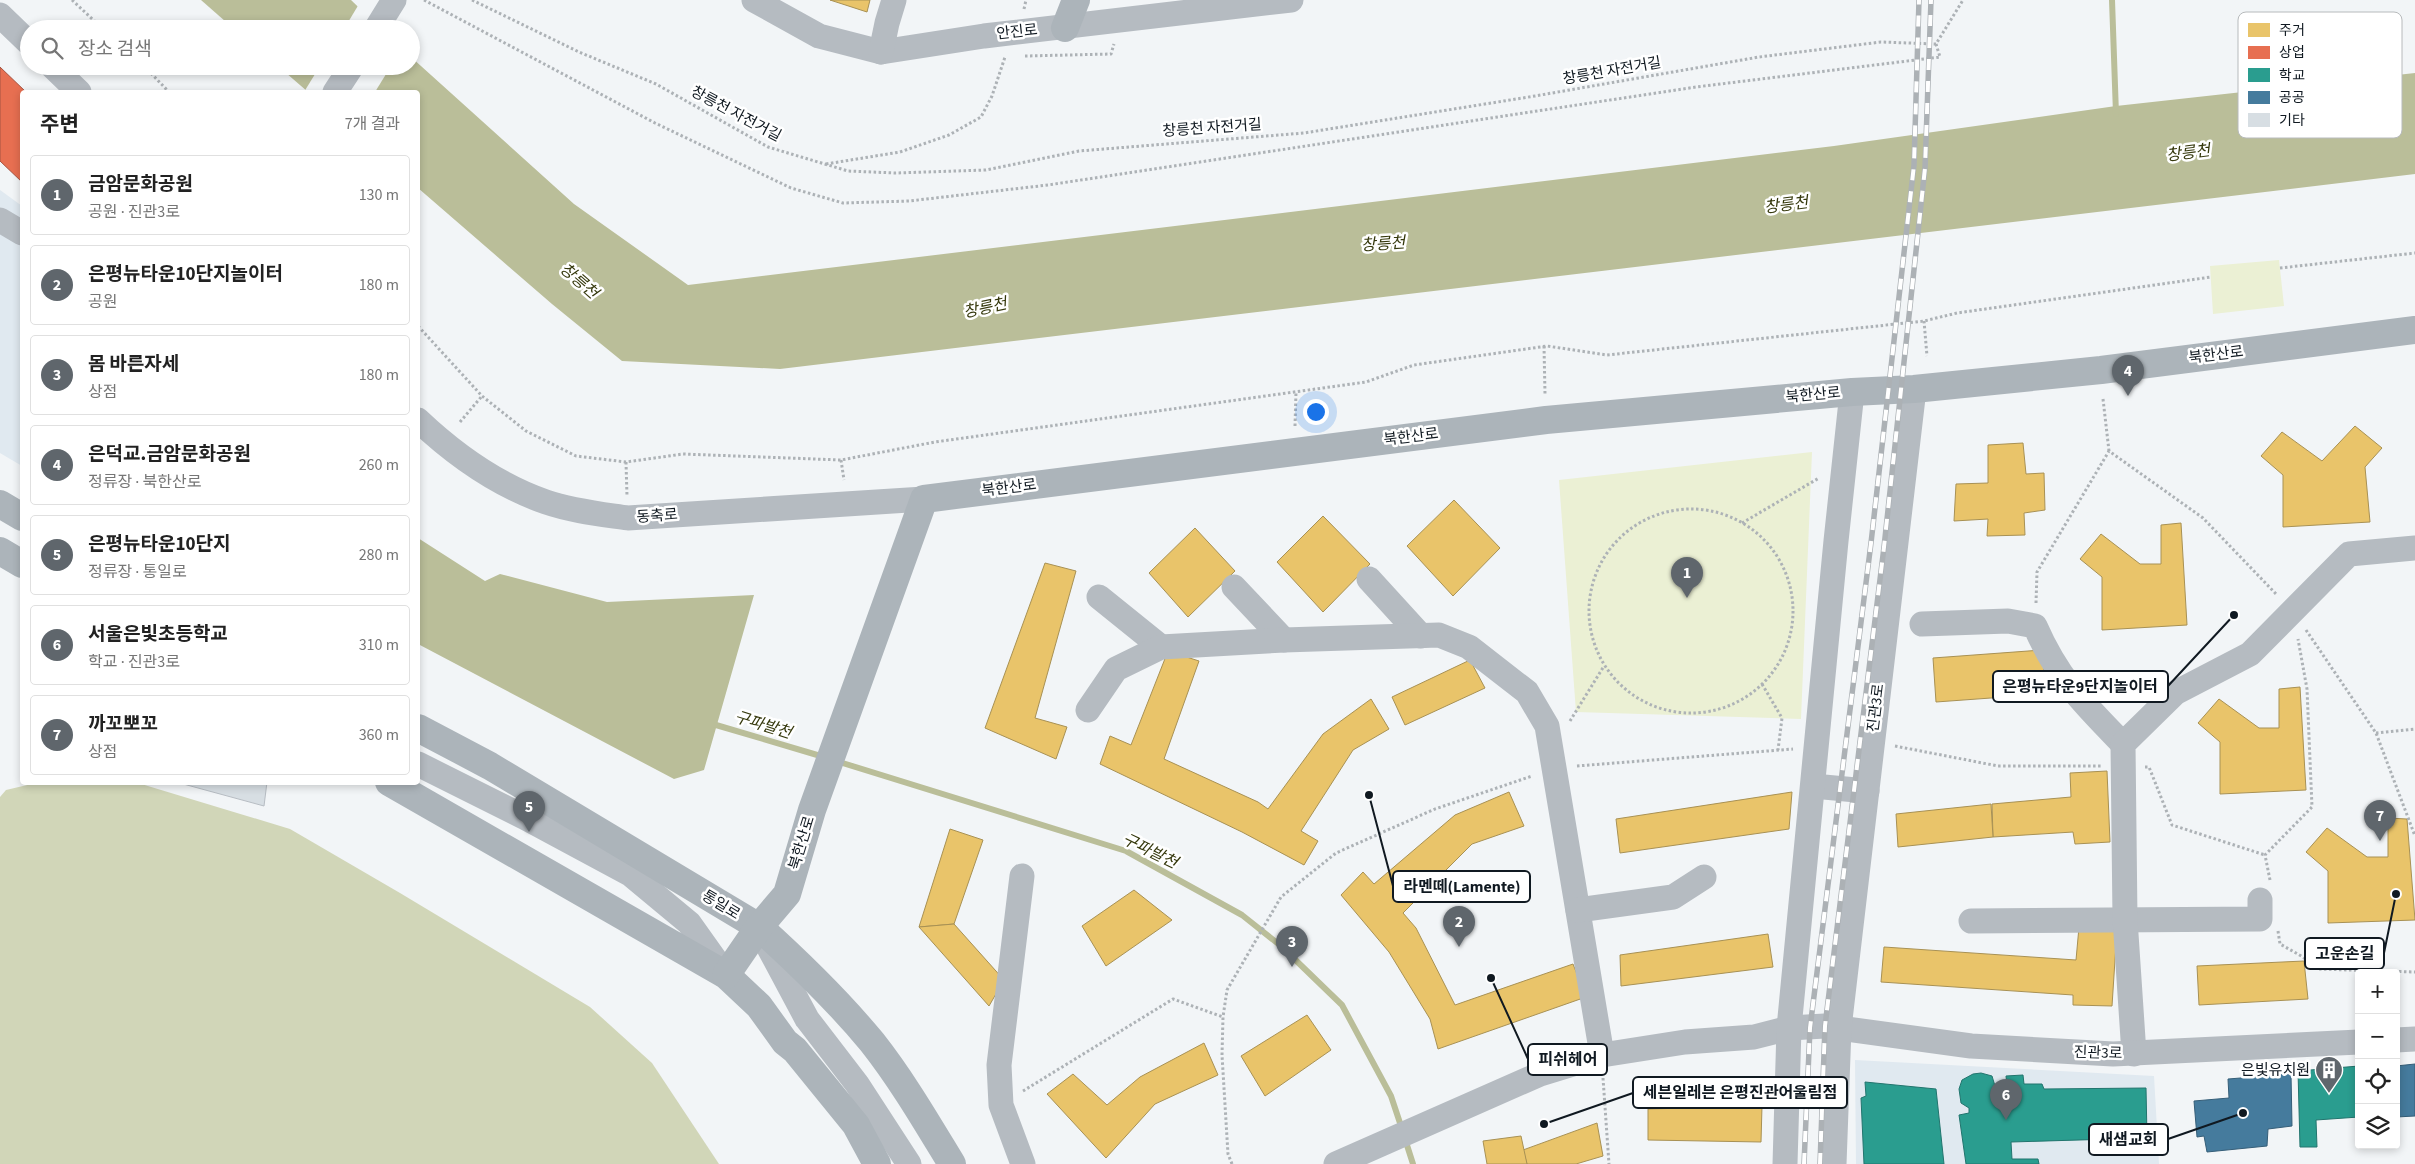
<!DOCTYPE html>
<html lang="ko">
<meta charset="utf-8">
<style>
:root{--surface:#fff;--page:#f2f2f2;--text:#222;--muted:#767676;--line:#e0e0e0;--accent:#5f666c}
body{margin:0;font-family:"Source Sans 3","Noto Sans KR",sans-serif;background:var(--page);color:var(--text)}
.controls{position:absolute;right:15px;bottom:15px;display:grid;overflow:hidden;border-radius:5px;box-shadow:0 2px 8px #0003}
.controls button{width:45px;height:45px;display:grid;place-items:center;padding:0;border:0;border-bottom:1px solid var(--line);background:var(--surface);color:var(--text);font:25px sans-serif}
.you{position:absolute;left:1315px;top:411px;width:18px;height:18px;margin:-12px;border:4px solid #fff;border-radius:50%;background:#1a73e8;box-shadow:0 0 0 8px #1a73e833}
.badge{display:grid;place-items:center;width:32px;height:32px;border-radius:50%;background:var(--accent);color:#fff;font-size:16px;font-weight:700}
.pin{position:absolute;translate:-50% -41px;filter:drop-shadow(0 1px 2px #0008)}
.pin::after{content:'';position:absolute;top:26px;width:18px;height:15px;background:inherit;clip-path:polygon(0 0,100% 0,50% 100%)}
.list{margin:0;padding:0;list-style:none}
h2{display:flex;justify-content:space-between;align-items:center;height:65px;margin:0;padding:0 20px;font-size:21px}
h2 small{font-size:16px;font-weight:400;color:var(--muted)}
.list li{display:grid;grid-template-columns:32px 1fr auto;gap:15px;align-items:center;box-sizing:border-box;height:80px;margin:0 10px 10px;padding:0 10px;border:1px solid var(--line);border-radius:5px}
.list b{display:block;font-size:19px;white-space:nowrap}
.list p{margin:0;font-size:16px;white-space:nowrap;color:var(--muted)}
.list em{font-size:16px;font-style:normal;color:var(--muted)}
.icon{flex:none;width:28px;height:28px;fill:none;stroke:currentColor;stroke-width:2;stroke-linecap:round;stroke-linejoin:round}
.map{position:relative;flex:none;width:2415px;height:1164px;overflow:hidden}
.search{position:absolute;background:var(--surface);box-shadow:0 2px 8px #0003;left:20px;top:20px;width:400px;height:55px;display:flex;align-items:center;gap:12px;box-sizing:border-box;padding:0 18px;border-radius:28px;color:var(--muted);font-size:19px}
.panel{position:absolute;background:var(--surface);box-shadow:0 2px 8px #0003;left:20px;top:90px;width:400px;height:695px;border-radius:5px}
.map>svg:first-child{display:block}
</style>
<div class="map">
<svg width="2415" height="1164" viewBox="0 0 2415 1164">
<rect width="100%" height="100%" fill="#f2f5f7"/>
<g fill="#e0e9f0">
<polygon points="0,190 22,206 22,466 0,453"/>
<polygon points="1855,1060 2154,1076 2159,1164 1856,1164"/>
</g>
<g fill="#ebf0d4">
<polygon points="2279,260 2284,306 2213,314 2210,266"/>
<polygon points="1812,452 1801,719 1576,712 1559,480"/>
</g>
<polygon fill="#d1d6b8" points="40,782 138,783 290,829 400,893 590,1007 652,1063 719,1164 0,1164 0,797 6,790"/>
<g fill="#babe99">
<polygon points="201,0 351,0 381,29 234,29"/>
<polygon points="411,57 574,204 688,285 1834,146 2116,106 2415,73 2415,174 780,369 622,361 552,304 418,188 418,92 308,92 278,66 411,66"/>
<polygon points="418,538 485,581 500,574 607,602 754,595 704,770 674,779 418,644"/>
</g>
<g fill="#f2f5f7">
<polygon points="359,4 383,27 384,29 344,29"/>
<polygon points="320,66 391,66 375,92 304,92"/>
</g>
<g fill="#e9c46a" stroke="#a89154">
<polygon points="830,0 870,0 867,12"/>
<polygon points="2355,426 2382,448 2365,467 2370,522 2283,527 2283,475 2261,456 2282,432 2322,461"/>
<polygon points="2023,443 2026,474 2044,473 2045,510 2024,513 2025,535 1987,536 1988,519 1954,521 1956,484 1988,483 1988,445"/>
<polygon points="1454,500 1500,548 1453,596 1407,546"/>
<polygon points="1323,516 1370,564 1323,612 1277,562"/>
<polygon points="2181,523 2187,625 2102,630 2102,577 2080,559 2101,534 2140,564 2161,564 2161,525"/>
<polygon points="1195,528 1235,571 1188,617 1149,573"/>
<polygon points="1045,563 1076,571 1035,718 1067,727 1056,759 985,728"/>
<polygon points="2042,650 2046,694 1936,702 1933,658"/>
<polygon points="1168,651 1199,661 1164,759 1258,802 1268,809 1323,734 1371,699 1389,729 1353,750 1301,831 1318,841 1304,865 1242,832 1100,764 1110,736 1131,745"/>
<polygon points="1470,660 1485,688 1405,725 1392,697"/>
<polygon points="2300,687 2306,790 2220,794 2220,742 2198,723 2219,699 2259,728 2279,728 2279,689"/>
<polygon points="2107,771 2110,842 2075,844 2073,832 1993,837 1992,804 2071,797 2070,773"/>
<polygon points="1509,792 1524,826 1472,844 1403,913 1416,928 1455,1005 1573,964 1586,997 1438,1049 1430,1019 1389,952 1341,895 1363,872 1374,884 1455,815"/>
<polygon points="1792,792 1789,829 1620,853 1616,819"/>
<polygon points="1991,804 1993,837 1898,847 1896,814"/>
<polygon points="2388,818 2407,819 2415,920 2328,923 2328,871 2306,852 2327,828 2367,857 2388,857"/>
<polygon points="950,829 983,840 954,924 919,927"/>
<polygon points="1134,890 1172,920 1106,966 1082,926"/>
<polygon points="954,924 1004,980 989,1006 919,927"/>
<polygon points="2079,927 2117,929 2112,1006 2073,1005 2073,995 1881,982 1884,947 2076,960"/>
<polygon points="1768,934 1773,967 1621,986 1620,955"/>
<polygon points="2304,961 2308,999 2199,1005 2197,966"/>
<polygon points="1307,1015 1331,1050 1265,1096 1241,1056"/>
<polygon points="1204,1043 1218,1075 1155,1104 1106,1158 1047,1094 1073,1074 1107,1105 1140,1077"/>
<polygon points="1762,1106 1761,1142 1648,1140 1648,1109"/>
<polygon points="1597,1123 1603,1156 1576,1164 1527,1164 1523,1150"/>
<polygon points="1521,1136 1527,1164 1487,1164 1483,1141"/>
</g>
<polygon fill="#e76f51" stroke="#a65543" points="0,67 26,92 22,92 22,182 0,161"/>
<g fill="#2a9d8f" stroke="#22756e">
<polygon points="2359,1066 2359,1117 2316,1120 2317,1147 2300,1147 2298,1071"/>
<polygon points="1981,1073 1992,1076 1995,1086 2007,1086 2006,1076 2023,1075 2024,1084 2042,1084 2044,1089 2146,1088 2147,1138 2011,1142 2012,1159 2038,1159 2039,1164 1966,1164 1959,1115 1969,1113 1969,1108 1961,1103 1959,1089 1962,1080 1973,1074"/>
<polygon points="1865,1082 1936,1089 1944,1164 1864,1164 1861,1098 1866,1096"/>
</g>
<g fill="#457b9d" stroke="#355e78">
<polygon points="2415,1064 2415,1116 2396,1117 2396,1066"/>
<polygon points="2291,1074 2292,1126 2268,1129 2267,1146 2207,1152 2204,1136 2197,1137 2194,1101 2229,1098 2228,1079"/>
</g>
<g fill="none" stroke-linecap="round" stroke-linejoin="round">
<g stroke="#babe99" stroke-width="6">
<polyline points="2112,0 2116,114"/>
<polyline points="716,725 824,757"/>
<polyline points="836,761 1126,851 1242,915 1281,946 1342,1005 1391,1096 1402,1129"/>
<polyline points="1405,1139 1413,1164"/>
</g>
</g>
<polygon fill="#d7dee3" stroke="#b7bdc3" points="176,782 267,782 264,806"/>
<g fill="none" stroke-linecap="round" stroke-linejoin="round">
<g stroke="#adb2b6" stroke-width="3" stroke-dasharray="2.5 2.5" stroke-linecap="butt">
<polyline points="72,0 103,29"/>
<polyline points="424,0 655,123 791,188 843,203 909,201 1048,185 1696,87 1940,57 1936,44"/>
<polyline points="472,0 579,52 656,84 768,147 848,171 896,173 986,170 1079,151 1304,133 1535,96 1759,57 1881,42 1936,44 1963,0"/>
<polyline points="1024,9 1026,0"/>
<polyline points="1025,56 1111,54 1114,44"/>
<polyline points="144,66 169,92"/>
<polyline points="826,164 900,152 949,135 981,117 992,96 1005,57"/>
<polyline points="2280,268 2415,253"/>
<polyline points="1924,321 1927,356"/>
<polyline points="418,326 482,396 526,431 576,456 626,462 683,454 841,460 935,442 1366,382 1414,365 1547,346 1607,355 1924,321 1957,313 2211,277"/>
<polyline points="1544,346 1545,394"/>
<polyline points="2103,399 2109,451"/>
<polyline points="460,422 482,396"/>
<polyline points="1295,426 1296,392"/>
<polyline points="841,460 844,480"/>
<polyline points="626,462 627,496"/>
<circle cx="1691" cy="611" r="102"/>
<polyline points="1742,523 1819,478"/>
<polyline points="2036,603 2037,572 2109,451 2203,518 2277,595"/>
<polyline points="2306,630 2376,733 2415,836"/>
<polyline points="1762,684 1782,718 1778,750"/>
<polyline points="1570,721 1604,666"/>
<polyline points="2376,733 2415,729"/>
<polyline points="1895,746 1998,766 2102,766"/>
<polyline points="1577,766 1793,749"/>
<polyline points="2145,767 2149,767 2172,825 2265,855"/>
<polyline points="2270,880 2265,855 2312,807 2307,689 2298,639"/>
<polyline points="2278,931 2280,944 2303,957 2317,969 2415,972"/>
<polyline points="1603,1078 1609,1164"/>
<polyline points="1023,1091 1173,999 1223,1017"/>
<polyline points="1232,1164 1228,1154 1222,1055 1223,1017 1227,990 1281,897 1336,853 1435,809 1532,776"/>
</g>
<g stroke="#b5bbc1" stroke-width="25">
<polyline points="754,0 819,36 881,52 984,36 1291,0"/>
<polyline points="0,15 29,43"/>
<polyline points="376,29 394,0"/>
<polyline points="881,52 887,23 894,0"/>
<polyline points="52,66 79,92"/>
<polyline points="335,92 352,66"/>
<polyline points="0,220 22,233"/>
<path d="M418 420C455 455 497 485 546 502 572 511 601 514 628 518L924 499"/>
<polyline points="1369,579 1421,636"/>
<polyline points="1234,587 1284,640"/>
<polyline points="1099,597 1161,647"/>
<path d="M1922 624 2008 621 2035 626C2058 679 2084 704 2123 744"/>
<polyline points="1088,710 1116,669 1161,647 1284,640 1439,635 1469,647 1527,692 1547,726 1602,1055"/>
<polyline points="418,764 524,817 630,874 689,923 726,975"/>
<polyline points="1813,786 1867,791"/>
<polyline points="1022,876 999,1065 1001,1105 1023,1164"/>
<polyline points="1578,910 1673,897 1704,877"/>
<polyline points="1971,921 2260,919 2260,900"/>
<polyline points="761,933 807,1019 857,1084 909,1164"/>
<polyline points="2396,1040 2415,1039"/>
<polyline points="2134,1054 2125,919 2123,744 2175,693 2250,654 2349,554 2415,548"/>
<polyline points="1336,1164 1540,1074 1602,1055 1685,1042 1754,1037 1789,1028 1825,1026 1971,1046 2113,1054 2359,1042"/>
<polyline points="1785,1164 1789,1028 1836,541 1852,392"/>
<polyline points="1834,1164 1839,1028 1914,389"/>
</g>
<g stroke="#acb4ba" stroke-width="28">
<polyline points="1065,28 1076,0"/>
<polyline points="0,504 22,517"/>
<polyline points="0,551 22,564"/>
<path d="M418 728 490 766 759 927C799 963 838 1001 872 1042 902 1080 927 1123 952 1164"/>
<polyline points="389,782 726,975 759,1006 785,1042 795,1050 856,1125 877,1164"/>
<polyline points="726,975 759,927 787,894 812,810 924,499 1546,420 1852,392 1914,389 2101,370 2415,330"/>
</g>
<defs>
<g id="rail">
<polyline points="1804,1164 1810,1028 1871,543 1914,165 1919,0"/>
<polyline points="1820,1164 1825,1026 1884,547 1925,168 1931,0"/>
</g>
</defs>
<use href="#rail" stroke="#acb1b5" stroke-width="5.5"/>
<use href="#rail" stroke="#fff" stroke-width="4" stroke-dasharray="11" stroke-linecap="butt"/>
</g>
<defs>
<symbol id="building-pin" viewBox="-11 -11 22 30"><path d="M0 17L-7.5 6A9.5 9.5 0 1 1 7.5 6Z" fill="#5f666c" stroke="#fff"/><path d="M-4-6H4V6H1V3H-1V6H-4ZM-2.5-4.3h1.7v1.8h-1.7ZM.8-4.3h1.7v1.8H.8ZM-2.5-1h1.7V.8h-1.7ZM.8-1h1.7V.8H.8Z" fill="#fff"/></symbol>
</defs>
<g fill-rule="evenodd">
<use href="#building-pin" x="2313" y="1054" width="32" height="43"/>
</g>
<g text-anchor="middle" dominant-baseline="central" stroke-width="5" stroke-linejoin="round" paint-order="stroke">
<g font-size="15" fill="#101921" stroke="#fff">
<text transform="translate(1017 32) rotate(-6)">안진로</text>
<text transform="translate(1612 71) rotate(-10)">창릉천 자전거길</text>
<text transform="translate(736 114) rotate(28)">창릉천 자전거길</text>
<text transform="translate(1212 128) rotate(-4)">창릉천 자전거길</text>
<text transform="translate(2216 355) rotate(-7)">북한산로</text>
<text transform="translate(1813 395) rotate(-5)">북한산로</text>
<text transform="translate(1411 437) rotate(-7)">북한산로</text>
<text transform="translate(1009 488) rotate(-7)">북한산로</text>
<text transform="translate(657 516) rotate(-4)">동축로</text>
<text transform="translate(1876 708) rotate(-83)">진관3로</text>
<text transform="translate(802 843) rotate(-73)">북한산로</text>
<text transform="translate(721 905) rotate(31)">통일로</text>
<text transform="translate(2098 1053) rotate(2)">진관3로</text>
</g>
<g font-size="15" fill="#101921" stroke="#fff" text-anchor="end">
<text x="2310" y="1070">은빛유치원</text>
</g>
<g font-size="16" font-style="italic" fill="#35380c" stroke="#fff">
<text transform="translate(2188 153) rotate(-7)">창릉천</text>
<text transform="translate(1786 205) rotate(-7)">창릉천</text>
<text transform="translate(1383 244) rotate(-4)">창릉천</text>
<text transform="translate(579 281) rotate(41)">창릉천</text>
<text transform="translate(985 308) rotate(-12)">창릉천</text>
<text transform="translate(763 725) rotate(17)">구파발천</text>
<text transform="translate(1150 851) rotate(26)">구파발천</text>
</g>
</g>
<rect x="2238" y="12" width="164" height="126" rx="8" fill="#fff" stroke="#b7babc" stroke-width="1"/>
<rect x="2248" y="23" width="22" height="14" fill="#e9c46a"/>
<rect x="2248" y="46" width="22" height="13" fill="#e76f51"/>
<rect x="2248" y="68" width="22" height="14" fill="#2a9d8f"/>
<rect x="2248" y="91" width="22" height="13" fill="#457b9d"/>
<rect x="2248" y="113" width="22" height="14" fill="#d7dee3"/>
<g font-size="14" fill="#101921">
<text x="2279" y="35">주거</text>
<text x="2279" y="57">상업</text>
<text x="2279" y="80">학교</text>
<text x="2279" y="102">공공</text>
<text x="2279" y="125">기타</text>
</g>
<path fill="none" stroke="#101921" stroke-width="2" d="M2234 615L2168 686M1369 795L1393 886M2396 894L2384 953M1491 978L1528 1059M1544 1124L1633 1093M2243 1113L2168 1139"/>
<g fill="#101921" stroke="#fff" stroke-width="2">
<circle cx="2234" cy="615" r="5"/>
<circle cx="1369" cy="795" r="5"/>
<circle cx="2396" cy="894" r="5"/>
<circle cx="1491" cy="978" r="5"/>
<circle cx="1544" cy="1124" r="5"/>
<circle cx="2243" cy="1113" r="5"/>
</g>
<g fill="#fff" stroke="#101921" stroke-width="2">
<rect x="1993" y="671" width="175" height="31" rx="5"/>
<rect x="1393" y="871" width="137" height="31" rx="5"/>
<rect x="2305" y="938" width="79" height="31" rx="5"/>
<rect x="1528" y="1044" width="79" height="31" rx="5"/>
<rect x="1633" y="1077" width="214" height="31" rx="5"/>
<rect x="2089" y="1124" width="79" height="31" rx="5"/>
</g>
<g font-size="16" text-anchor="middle" font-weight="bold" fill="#101921">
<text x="2080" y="692">은평뉴타운9단지놀이터</text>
<text x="1462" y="892">라멘떼(Lamente)</text>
<text x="2345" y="959">고운손길</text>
<text x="1568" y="1065">피쉬헤어</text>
<text x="1740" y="1098">세븐일레븐 은평진관어울림점</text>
<text x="2128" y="1145">새샘교회</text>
</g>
</svg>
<div class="controls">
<button>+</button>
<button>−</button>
<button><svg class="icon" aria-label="locate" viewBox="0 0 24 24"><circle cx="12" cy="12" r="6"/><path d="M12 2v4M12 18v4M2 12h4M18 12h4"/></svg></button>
<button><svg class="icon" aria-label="layers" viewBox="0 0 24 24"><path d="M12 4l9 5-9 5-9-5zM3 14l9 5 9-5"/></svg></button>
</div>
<div class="you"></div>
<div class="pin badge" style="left:1687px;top:598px">1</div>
<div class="pin badge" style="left:1459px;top:947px">2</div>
<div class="pin badge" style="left:1292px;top:967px">3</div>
<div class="pin badge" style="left:2128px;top:396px">4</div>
<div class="pin badge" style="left:529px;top:832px">5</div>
<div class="pin badge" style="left:2006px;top:1120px">6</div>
<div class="pin badge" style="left:2380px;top:841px">7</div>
<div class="search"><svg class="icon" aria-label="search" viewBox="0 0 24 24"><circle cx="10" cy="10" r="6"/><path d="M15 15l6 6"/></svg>장소 검색</div>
<section class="panel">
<h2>주변<small>7개 결과</small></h2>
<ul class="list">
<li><span class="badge">1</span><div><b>금암문화공원</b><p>공원 · 진관3로</p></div><em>130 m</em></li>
<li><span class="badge">2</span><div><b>은평뉴타운10단지놀이터</b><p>공원</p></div><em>180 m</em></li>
<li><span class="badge">3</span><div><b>몸 바른자세</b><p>상점</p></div><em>180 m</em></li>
<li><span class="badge">4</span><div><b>은덕교.금암문화공원</b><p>정류장 · 북한산로</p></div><em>260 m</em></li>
<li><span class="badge">5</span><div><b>은평뉴타운10단지</b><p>정류장 · 통일로</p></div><em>280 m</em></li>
<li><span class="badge">6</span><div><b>서울은빛초등학교</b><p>학교 · 진관3로</p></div><em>310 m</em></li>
<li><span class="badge">7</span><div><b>까꼬뽀꼬</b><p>상점</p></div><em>360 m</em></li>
</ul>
</section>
</div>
